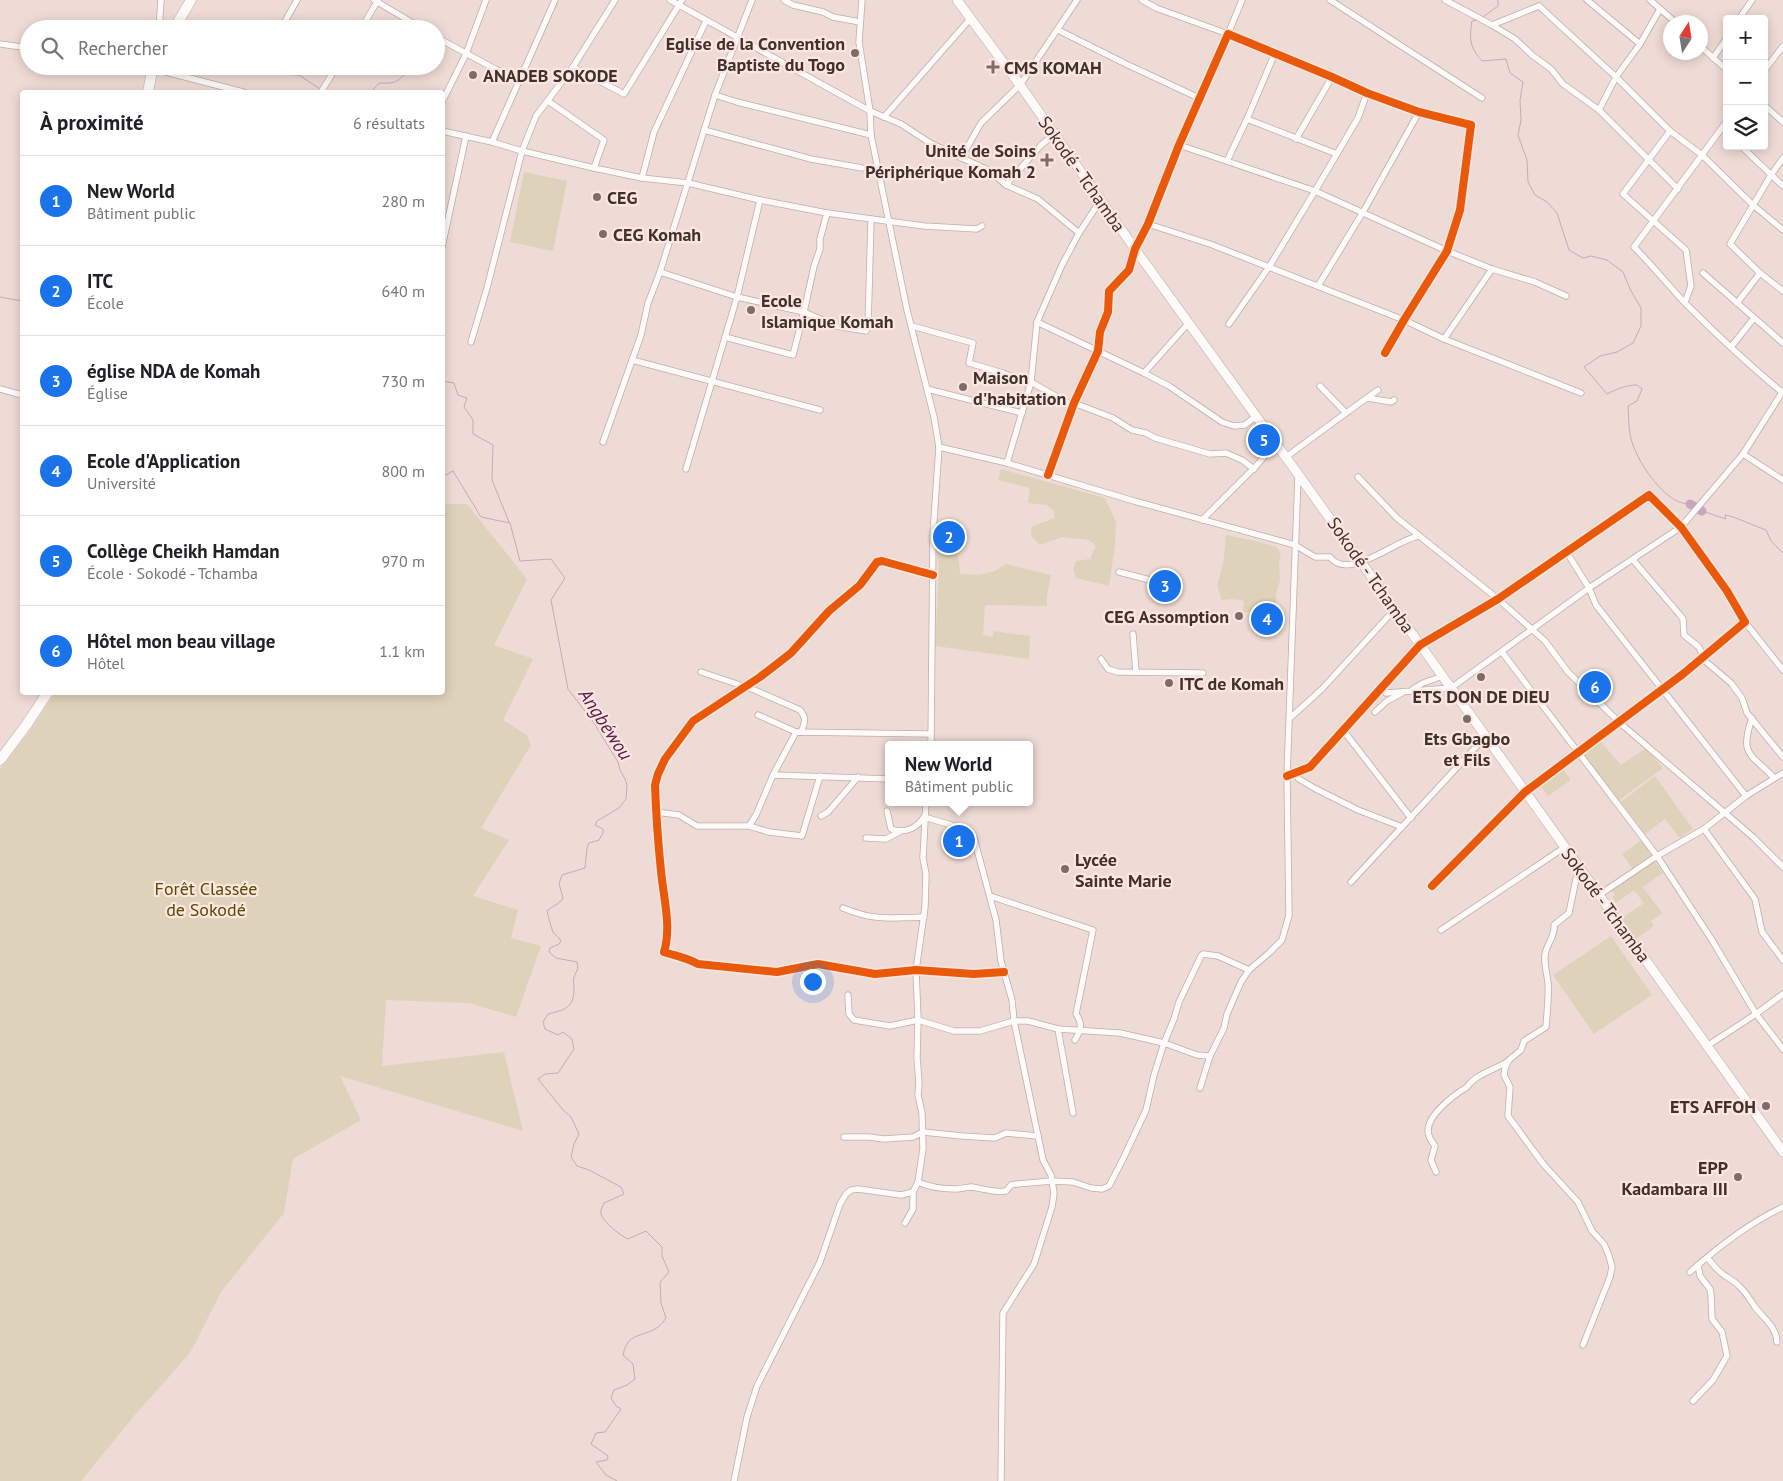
<!DOCTYPE html>
<html lang="fr">
<meta charset="utf-8">
<style>
:root{--surface:#fff;--page:#f2f2f2;--text:#202124;--muted:#757577;--line:#e0e0e0;--accent:#1a73e8}
body{margin:0;font-family:"PT Sans",sans-serif;background:var(--page);color:var(--text)}
.controls{position:absolute;right:15px;top:15px;display:grid;overflow:hidden;border-radius:5px;box-shadow:0 2px 12px #0003}
.controls button{width:45px;height:45px;display:grid;place-items:center;padding:0;border:0;border-bottom:1px solid var(--line);background:var(--surface);color:var(--text);font:25px sans-serif}
.compass{position:absolute;left:1663px;top:15px;width:45px;height:45px;border-radius:50%;background:var(--surface);box-shadow:0 2px 12px #0003;rotate:12deg}
.you{position:absolute;left:812px;top:981px;width:18px;height:18px;margin:-12px;border:4px solid #fff;border-radius:50%;background:#1a73e8;box-shadow:0 0 0 8px #1a73e833}
.badge{display:grid;place-items:center;width:32px;height:32px;border-radius:50%;background:var(--accent);color:#fff;font-size:16px;font-weight:700}
.pin{position:absolute;translate:-50% -50%;border:2px solid #fff;box-shadow:0 1px 5px #0006}
.popup{position:absolute;left:885px;top:741px;width:148px;height:65px;box-sizing:border-box;display:grid;place-content:center;border-radius:5px;background:var(--surface);filter:drop-shadow(0 1px 4px #0005);font-size:16px;white-space:nowrap;color:var(--muted)}
.popup b{font-size:19px;color:var(--text)}
.popup::after{content:'';position:absolute;left:50%;top:100%;margin-left:-10px;border:10px solid transparent;border-top-color:var(--surface)}
.list{margin:0;padding:0;list-style:none}
h2{display:flex;justify-content:space-between;align-items:center;height:65px;margin:0;padding:0 20px;font-size:21px}
h2 small{font-size:16px;font-weight:400;color:var(--muted)}
.list li{display:grid;grid-template-columns:32px 1fr auto;gap:15px;align-items:center;box-sizing:border-box;height:90px;padding:0 20px;border-top:1px solid var(--line)}
.list b{display:block;font-size:19px;white-space:nowrap}
.list p{margin:0;font-size:16px;white-space:nowrap;color:var(--muted)}
.list em{font-size:16px;font-style:normal;color:var(--muted)}
.icon{flex:none;width:28px;height:28px;fill:none;stroke:currentColor;stroke-width:2;stroke-linecap:round;stroke-linejoin:round}
.map{position:relative;flex:none;width:1783px;height:1481px;overflow:hidden}
.search{position:absolute;background:var(--surface);box-shadow:0 2px 12px #0003;left:20px;top:20px;width:425px;height:55px;display:flex;align-items:center;gap:12px;box-sizing:border-box;padding:0 18px;border-radius:28px;color:var(--muted);font-size:19px}
.panel{position:absolute;background:var(--surface);box-shadow:0 2px 12px #0003;left:20px;top:90px;width:425px;height:605px;border-radius:5px}
.map>svg:first-child{display:block}
</style>
<div class="map">
<svg width="1783" height="1481" viewBox="0 0 1783 1481">
<rect width="100%" height="100%" fill="#efdbd5"/>
<g fill="#ded2bb">
<polygon points="524,172 567,181 553,251 510,242"/>
<polygon points="1001,469 1105,498 1116,522 1115,545 1109,586 1076,578 1073,569 1076,561 1090,559 1096,546 1089,540 1062,537 1040,545 1031,536 1031,527 1054,518 1054,511 1047,505 1028,503 1030,488 998,480"/>
<polygon points="443,504 467,504 527,579 494,645 533,659 503,720 527,735 531,745 481,828 509,840 473,896 518,910 511,938 541,946 516,1017 469,1003 386,1000 382,1066 504,1052 523,1131 340,1076 361,1120 293,1159 284,1213 221,1292 190,1353 135,1415 81,1481 0,1481 0,769 29,732 55,693 442,692"/>
<polygon points="1226,535 1260,542 1276,547 1281,554 1279,560 1280,580 1276,594 1276,612 1270,613 1243,612 1244,602 1241,600 1231,599 1222,600 1217,586 1223,564"/>
<path d="M937 551 958 552 960 574C980 576 990 575 1006 564L1051 575 1047 597V606L985 605 983 635 993 637V631L1030 636 1029 659 935 646 939 570Z"/>
<polygon points="1601,742 1621,765 1646,748 1663,768 1618,801 1583,754"/>
<polygon points="1562,768 1571,780 1548,796 1539,784"/>
<polygon points="1655,776 1693,829 1680,838 1665,819 1645,834 1621,802"/>
<polygon points="1642,840 1652,855 1632,868 1622,854"/>
<polygon points="1654,861 1663,873 1643,887 1662,913 1651,921 1654,926 1637,938 1622,918 1644,903 1634,890 1616,903 1612,897 1615,895 1611,889"/>
<polygon points="1611,936 1652,995 1594,1034 1553,975"/>
</g>
<g fill="none" stroke-linecap="round" stroke-linejoin="round">
<g stroke="#cca5bf" stroke-width="1">
<polyline points="1483,17 1498,6 1498,0"/>
<path d="M1478 20 1472 21C1469 39 1470 48 1482 61L1506 59 1510 73 1523 82 1520 100 1521 120 1518 135 1527 160 1528 182 1535 195 1547 202 1557 213 1569 250 1583 258 1591 256 1607 260 1623 272 1631 291 1641 308V326L1633 343 1617 352 1600 356 1584 367 1607 394C1617 389 1626 385 1637 385L1642 389 1637 401 1628 406C1629 419 1628 432 1633 445 1639 463 1660 494 1679 502 1682 503 1687 504 1690 504"/>
<polyline points="251,66 276,74 299,75 320,89"/>
<path d="M371 92 379 83C399 84 399 81 410 66"/>
<polyline points="0,297 22,301"/>
<polyline points="442,381 454,383 458,395 467,398 464,407 473,420 473,434 493,445 492,480 509,522"/>
<path d="M442 477 453 471 481 517 510 523 520 561 551 559 565 578 551 600 568 689 594 723 618 762 620 770 625 779 627 785 626 799 619 808 597 821 595 825 603 829V833L599 840 589 843 587 848 585 868 562 875 559 884 563 898C560 904 552 906 547 911 549 918 550 925 553 932 556 936 559 937 561 941L559 944 550 948 549 952 556 958 577 962C579 971 577 969 574 977 573 981 574 986 574 989 574 1009 563 1010 548 1014L543 1022 545 1029 558 1035 563 1032 572 1039 574 1049 558 1073 545 1074 538 1079 563 1110 571 1117 579 1134 574 1144 571 1157 577 1166 589 1170 621 1187 624 1194 604 1203C603 1206 600 1211 601 1214 603 1222 621 1236 628 1239L646 1231 662 1247V1256L669 1272 660 1282 661 1303 666 1318C664 1321 661 1325 658 1327 643 1338 628 1331 623 1355L633 1364 635 1379 627 1385 614 1390 611 1398 616 1406 621 1409 605 1432 596 1433 591 1444 608 1456 607 1460 596 1462 606 1475 617 1481"/>
<path d="M1702 511 1726 519 1725 515C1731 515 1757 527 1766 530L1771 541 1783 553"/>
</g>
<polyline stroke="#cca5bf" stroke-width="9" points="1690,504 1702,511"/>
<defs>
<g id="street">
<polyline points="374,0 423,29"/>
<polyline points="670,0 870,111 901,124 930,143 990,171 1006,185 1038,199 1079,233"/>
<polyline points="784,0 793,5 823,12 833,17 860,22"/>
<polyline points="862,0 859,42 870,111 871,135 907,310 934,417 939,447 933,534 931,745"/>
<polyline points="1142,0 1156,8 1228,34 1242,0"/>
<polyline points="1330,0 1482,98"/>
<polyline points="1445,0 1492,25 1539,6"/>
<polyline points="1587,0 1640,44"/>
<polyline points="1650,0 1675,22"/>
<polyline points="1539,6 1616,77 1670,131 1702,155 1753,205 1783,230"/>
<polyline points="1739,19 1752,0"/>
<polyline points="283,25 297,0"/>
<polyline points="1492,25 1515,39 1532,55 1551,69 1563,84 1599,110 1678,189"/>
<polyline points="159,29 161,0"/>
<polyline points="361,29 378,0"/>
<polyline points="1058,30 1126,64 1199,98"/>
<polyline points="436,37 497,70 520,79 492,142"/>
<polyline points="0,44 29,48"/>
<polyline points="1700,46 1727,70"/>
<polyline points="1713,58 1727,38"/>
<polyline points="143,66 243,92"/>
<polyline points="573,67 624,94 682,0"/>
<polyline points="1764,71 1783,46"/>
<polyline points="520,79 555,0"/>
<polyline points="321,92 337,66"/>
<polyline points="715,95 737,102 871,135"/>
<polyline points="548,101 604,140 594,168"/>
<polyline points="442,102 466,54 486,0"/>
<polyline points="1764,105 1783,122"/>
<polyline points="1599,110 1616,77 1640,44 1660,9"/>
<polyline points="884,117 971,18"/>
<polyline points="1247,119 1337,154"/>
<path d="M1727 121 1634 247C1652 265 1668 285 1686 304 1717 335 1749 365 1783 393"/>
<polyline points="704,130 811,159 862,168"/>
<polyline points="442,131 492,142 522,151 594,168 642,178 688,183 760,200 827,213 924,226 977,229 982,226"/>
<polyline points="1670,131 1623,194 1686,250 1691,286 1685,302"/>
<polyline points="1296,139 1332,77"/>
<polyline points="1179,145 1315,191 1447,251 1492,269 1535,282 1566,296"/>
<polyline points="1741,146 1783,186"/>
<polyline points="961,158 981,123 1020,85 1077,0"/>
<polyline points="1783,158 1771,175 1730,244 1760,273 1783,291"/>
<polyline points="1227,161 1247,119 1275,53"/>
<polyline points="642,178 654,132 706,21"/>
<polyline points="1006,185 1041,145 1055,134"/>
<polyline points="1148,224 1210,244 1404,320 1444,339 1581,393"/>
<polyline points="442,247 466,136"/>
<polyline points="660,272 737,297 804,312 836,326 866,331 868,327 871,220"/>
<polyline points="1703,273 1783,343"/>
<polyline points="1318,286 1363,212 1419,112"/>
<polyline points="1737,303 1760,273"/>
<polyline points="1037,322 1144,373 1169,386 1222,422 1234,426 1245,425 1256,416"/>
<polyline points="1229,324 1269,267 1315,191 1358,118 1367,93"/>
<polyline points="912,326 973,343 969,363 1003,373 1030,385"/>
<polyline points="725,337 793,355 804,312 814,266 820,249 820,239 827,213"/>
<polyline points="1444,339 1492,269"/>
<polyline points="471,342 487,288 522,151 536,116 573,67 615,0"/>
<polyline points="1731,347 1754,318"/>
<polyline points="632,360 820,410"/>
<polyline points="1144,373 1185,327"/>
<polyline points="1031,382 1073,406"/>
<polyline points="0,389 22,395"/>
<polyline points="927,389 1022,413"/>
<polyline points="1368,398 1391,402 1394,400"/>
<polyline points="1074,403 1113,418 1132,430 1146,433 1155,438 1210,454 1226,453 1242,460 1254,469"/>
<polyline points="1346,413 1378,390"/>
<polyline points="603,442 641,335 648,303 660,272 715,95 752,0"/>
<path d="M939 447 1007 463 1134 501 1295 545 1315 557H1330C1348 582 1397 539 1419 536"/>
<polyline points="1743,454 1783,480"/>
<polyline points="1286,457 1346,413 1320,386"/>
<polyline points="1007,463 1031,382 1037,322 1062,265 1079,233 1100,201"/>
<polyline points="686,469 737,297 760,200"/>
<polyline points="1048,475 1074,403 1098,351 1100,332 1108,312 1109,291 1129,270 1135,249 1148,224 1179,145 1228,34 1332,77 1367,93 1419,112 1471,125 1460,210 1447,251 1404,320 1385,353"/>
<polyline points="1358,477 1397,518 1498,599 1545,641 1568,672 1620,723 1753,837 1783,867"/>
<polyline points="1202,520 1257,465 1276,443"/>
<polyline points="1566,551 1589,588 1596,605 1746,796"/>
<polyline points="1633,560 1680,615 1683,619 1684,635 1699,647 1705,661 1731,683 1742,698 1747,713 1783,757"/>
<polyline points="1119,572 1154,581"/>
<path d="M933 575 882 561 877 562 860 585 829 611 791 653 760 677 693 721 665 759 658 774 655 785C656 814 658 842 661 871 663 895 672 927 664 952 676 956 687 958 698 964L777 972 818 964 875 974 916 970 974 974 1004 972"/>
<polyline points="1745,622 1783,670"/>
<polyline points="1133,634 1136,672"/>
<polyline points="1502,652 1657,856 1712,940 1756,1014 1783,1049"/>
<polyline points="1101,659 1108,669 1118,672 1203,673"/>
<path d="M701 672 752 689 800 710C807 719 805 722 801 732"/>
<polyline points="1413,689 1423,683 1443,676"/>
<polyline points="1386,693 1451,688 1589,588 1681,527 1743,454 1783,391"/>
<polyline points="1375,712 1387,701 1402,693"/>
<polyline points="758,715 796,732"/>
<polyline points="1290,718 1322,689 1395,609"/>
<path d="M1752 718C1739 756 1751 753 1774 778"/>
<polyline points="1343,730 1411,818"/>
<polyline points="1294,773 1299,779 1316,789 1358,810 1402,827"/>
<polyline points="773,775 889,779"/>
<polyline points="1287,776 1310,767 1420,645 1498,599 1649,495 1681,527 1727,591 1745,622 1683,674 1525,792 1432,886"/>
<path d="M887 811 891 829C905 834 917 828 924 817L965 829 974 838 996 920 1001 961 1012 1000 1014 1021 1043 1160 1051 1175 1054 1193 1052 1207 1034 1264 1003 1313 1001 1481"/>
<polyline points="656,812 679,815 697,826 749,826 769,832 802,836 820,776"/>
<polyline points="821,816 828,812 858,777"/>
<polyline points="749,826 756,815 773,775 796,732 931,734"/>
<polyline points="1704,829 1755,899 1762,932 1783,960"/>
<polyline points="866,838 886,839 899,832"/>
<path d="M1582 872 1576 879 1569 913 1554 925C1556 935 1546 945 1545 955 1544 965 1547 973 1548 983 1549 997 1547 1012 1546 1027L1524 1041 1521 1050 1509 1060 1505 1068 1504 1075 1510 1087 1508 1116 1544 1165 1578 1202 1592 1231 1604 1244 1609 1256 1612 1267 1610 1277 1583 1345"/>
<polyline points="1351,882 1486,736"/>
<polyline points="1599,895 1657,856 1704,829 1746,796 1783,773"/>
<path d="M990 896 1093 930 1076 1014C1083 1024 1081 1030 1075 1040"/>
<path d="M843 908C874 921 891 918 924 917"/>
<polyline points="1441,930 1565,847"/>
<polyline points="848,995 849,1014 854,1020 890,1026 918,1020 954,1031 980,1031 1014,1021 1028,1021 1058,1029 1120,1033 1164,1043 1197,1055 1210,1056"/>
<polyline points="1058,1029 1073,1113"/>
<polyline points="1707,1046 1756,1014 1783,994"/>
<polyline points="1200,1088 1210,1056 1224,1028 1227,1014 1241,982 1249,970 1269,953 1282,940 1289,915 1287,776 1298,476"/>
<polyline points="844,1137 869,1137 884,1139 913,1137 923,1132 962,1136 995,1138 1006,1133 1038,1136"/>
<path d="M1436 1172 1431 1160 1435 1146C1432 1142 1428 1137 1428 1131 1428 1114 1454 1095 1467 1087 1476 1074 1494 1070 1507 1062"/>
<path d="M918 1182C929 1187 944 1189 956 1189 961 1189 966 1187 972 1187 984 1189 994 1193 1006 1191L1011 1185 1017 1184 1052 1181 1073 1182 1091 1188 1102 1189 1109 1186 1123 1159 1146 1110 1154 1075 1164 1043 1174 1019 1179 1002 1201 956 1203 954 1218 956 1249 970"/>
<polyline points="905,1223 913,1209 913,1192"/>
<path d="M1707 1258C1711 1261 1713 1265 1717 1269 1723 1276 1732 1279 1739 1286 1746 1292 1750 1300 1755 1307 1764 1319 1776 1326 1777 1342"/>
<path d="M1690 1272C1718 1247 1749 1223 1783 1207"/>
<polyline points="1693,1401 1713,1380 1727,1356 1722,1332 1712,1319 1711,1295 1710,1289 1700,1276 1698,1265"/>
<polyline points="734,1481 747,1417 757,1386 820,1262 840,1204 846,1194 851,1190 858,1189 901,1195 913,1192 918,1182 923,1149 922,1113 918,1095 919,1083 917,1058 918,1020 916,970 925,907 926,874 923,858 926,802"/>
</g>
<polyline id="primary" points="957,0 1020,85 1135,249 1298,474 1783,1152"/>
<g id="highway">
<polyline points="174,29 191,0"/>
<polyline points="148,92 153,66"/>
<polyline points="0,760 27,724 48,692"/>
</g>
</defs>
<use href="#street" stroke="#bdada9" stroke-width="7"/>
<use href="#primary" stroke="#bdada9" stroke-width="10"/>
<use href="#highway" stroke="#bdada9" stroke-width="11"/>
<use href="#street" stroke="#fdfaf9" stroke-width="5.5"/>
<use href="#primary" stroke="#fdfaf9" stroke-width="9"/>
<use href="#highway" stroke="#fdfaf9" stroke-width="10"/>
<defs>
<g id="cycleway">
<polyline points="1048,475 1074,403 1098,351 1100,332 1108,312 1109,291 1129,270 1135,249 1148,224 1179,145 1228,34 1332,77 1367,93 1419,112 1471,125 1460,210 1447,251 1404,320 1385,353"/>
<path d="M933 575 882 561 877 562 860 585 829 611 791 653 760 677 693 721 665 759 658 774 655 785C656 814 658 842 661 871 663 895 672 927 664 952 676 956 687 958 698 964L777 972 818 964 875 974 916 970 974 974 1004 972"/>
<polyline points="1287,776 1310,767 1420,645 1498,599 1649,495 1681,527 1727,591 1745,622 1683,674 1525,792 1432,886"/>
</g>
</defs>
<use href="#cycleway" stroke="#fde6df" stroke-width="11"/>
<use href="#cycleway" stroke="#e8590c" stroke-width="8"/>
</g>
<g fill="#7d6c68" stroke="#fde6df" stroke-width="2">
<circle cx="855" cy="53" r="5"/>
<path d="M990.5 59.5h5v5h5v5h-5v5h-5v-5h-5v-5h5z"/>
<circle cx="473" cy="75" r="5"/>
<path d="M1044.5 152.5h5v5h5v5h-5v5h-5v-5h-5v-5h5z"/>
<circle cx="597" cy="197" r="5"/>
<circle cx="603" cy="234" r="5"/>
<circle cx="751" cy="310" r="5"/>
<circle cx="963" cy="387" r="5"/>
<circle cx="1239" cy="616" r="5"/>
<circle cx="1481" cy="677" r="5"/>
<circle cx="1169" cy="683" r="5"/>
<circle cx="1467" cy="719" r="5"/>
<circle cx="1065" cy="869" r="5"/>
<circle cx="1766" cy="1106" r="5"/>
<circle cx="1738" cy="1177" r="5"/>
</g>
<g text-anchor="middle" dominant-baseline="central" stroke-width="4.5" stroke-linejoin="round" paint-order="stroke">
<g font-size="18" font-weight="bold" fill="#3f312d" stroke="#fde6df" text-anchor="start">
<text x="845" y="43" text-anchor="end">Eglise de la Convention<tspan x="845" dy="21">Baptiste du Togo</tspan></text>
<text x="1004" y="67">CMS KOMAH</text>
<text x="483" y="75">ANADEB SOKODE</text>
<text x="1036" y="150" text-anchor="end">Unité de Soins<tspan x="1036" dy="21">Périphérique Komah 2</tspan></text>
<text x="607" y="197">CEG</text>
<text x="613" y="234">CEG Komah</text>
<text x="761" y="300">Ecole<tspan x="761" dy="21">Islamique Komah</tspan></text>
<text x="973" y="377">Maison<tspan x="973" dy="21">d'habitation</tspan></text>
<text x="1229" y="616" text-anchor="end">CEG Assomption</text>
<text x="1179" y="683">ITC de Komah</text>
<text x="1481" y="696" text-anchor="middle">ETS DON DE DIEU</text>
<text x="1467" y="738" text-anchor="middle">Ets Gbagbo<tspan x="1467" dy="21">et Fils</tspan></text>
<text x="1075" y="859">Lycée<tspan x="1075" dy="21">Sainte Marie</tspan></text>
<text x="1756" y="1106" text-anchor="end">ETS AFFOH</text>
<text x="1728" y="1167" text-anchor="end">EPP<tspan x="1728" dy="21">Kadambara III</tspan></text>
</g>
<g font-size="18" fill="#3f312d" stroke="#fde6df">
<text transform="translate(1082 174) rotate(55)">Sokodé - Tchamba</text>
<text transform="translate(1371 575) rotate(55)">Sokodé - Tchamba</text>
<text transform="translate(1606 905) rotate(54)">Sokodé - Tchamba</text>
</g>
<g font-size="18" fill="#574b00" stroke="#fde6df">
<text x="206" y="888">Forêt Classée<tspan x="206" dy="21">de Sokodé</tspan></text>
</g>
<g font-size="19" font-style="italic" fill="#541b4d" stroke="#fde6df">
<text transform="translate(606 724) rotate(57)">Angbéwou</text>
</g>
</g>
</svg>
<div class="controls">
<button>+</button>
<button>−</button>
<button><svg class="icon" aria-label="layers" viewBox="0 0 24 24"><path d="M12 4l9 5-9 5-9-5zM3 14l9 5 9-5"/></svg></button>
</div>
<svg class="compass" viewBox="-18 -18 36 36"><path d="M0-13l5 13h-10z" fill="#e53935"/><path d="M0 13l5-13h-10z" fill="#757577"/></svg>
<div class="you"></div>
<div class="pin badge" style="left:959px;top:841px">1</div>
<div class="popup"><b>New World</b>Bâtiment public</div>
<div class="pin badge" style="left:949px;top:537px">2</div>
<div class="pin badge" style="left:1165px;top:586px">3</div>
<div class="pin badge" style="left:1267px;top:619px">4</div>
<div class="pin badge" style="left:1264px;top:440px">5</div>
<div class="pin badge" style="left:1595px;top:687px">6</div>
<div class="search"><svg class="icon" aria-label="search" viewBox="0 0 24 24"><circle cx="10" cy="10" r="6"/><path d="M15 15l6 6"/></svg>Rechercher</div>
<section class="panel">
<h2>À proximité<small>6 résultats</small></h2>
<ul class="list">
<li><span class="badge">1</span><div><b>New World</b><p>Bâtiment public</p></div><em>280 m</em></li>
<li><span class="badge">2</span><div><b>ITC</b><p>École</p></div><em>640 m</em></li>
<li><span class="badge">3</span><div><b>église NDA de Komah</b><p>Église</p></div><em>730 m</em></li>
<li><span class="badge">4</span><div><b>Ecole d'Application</b><p>Université</p></div><em>800 m</em></li>
<li><span class="badge">5</span><div><b>Collège Cheikh Hamdan</b><p>École · Sokodé - Tchamba</p></div><em>970 m</em></li>
<li><span class="badge">6</span><div><b>Hôtel mon beau village</b><p>Hôtel</p></div><em>1.1 km</em></li>
</ul>
</section>
</div>
